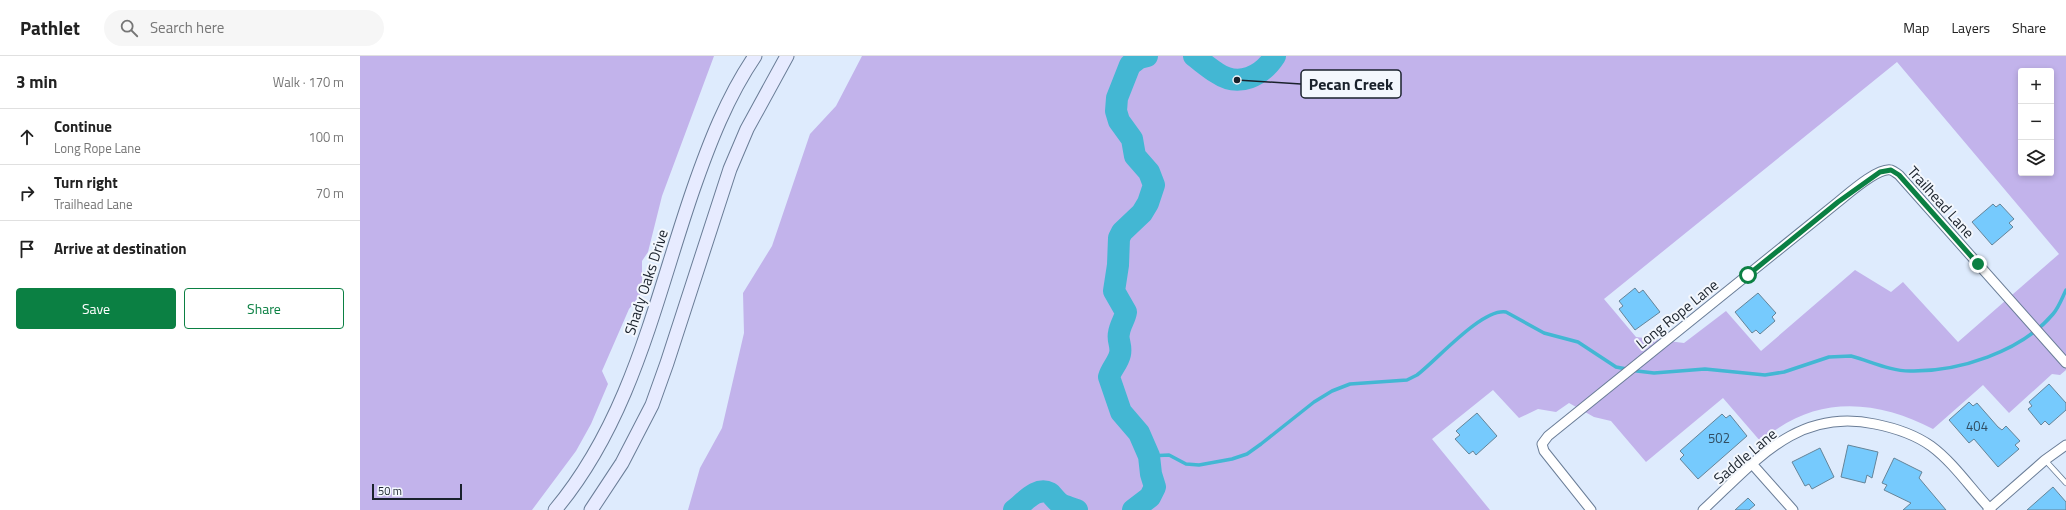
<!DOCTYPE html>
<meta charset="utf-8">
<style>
:root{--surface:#fff;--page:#f6f6f6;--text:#222;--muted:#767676;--line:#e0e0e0;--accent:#0b8043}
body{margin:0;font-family:"Titillium Web",sans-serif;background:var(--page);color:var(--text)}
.controls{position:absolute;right:12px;top:12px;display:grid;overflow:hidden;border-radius:4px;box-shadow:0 2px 6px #0003}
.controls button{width:36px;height:36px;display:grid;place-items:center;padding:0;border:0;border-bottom:1px solid var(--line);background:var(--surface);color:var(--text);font:20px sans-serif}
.scale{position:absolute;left:12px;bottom:10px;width:90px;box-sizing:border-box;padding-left:4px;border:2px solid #1a222c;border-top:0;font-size:11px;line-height:14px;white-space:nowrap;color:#1a222c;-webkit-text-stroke:3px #f3f7fd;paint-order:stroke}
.stop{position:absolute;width:12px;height:12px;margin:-9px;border:3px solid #0b8043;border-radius:50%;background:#fff}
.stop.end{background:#0b8043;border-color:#fff;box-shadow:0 1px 4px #0008}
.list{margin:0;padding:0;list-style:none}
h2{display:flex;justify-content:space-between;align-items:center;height:52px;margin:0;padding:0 16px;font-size:17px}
h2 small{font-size:13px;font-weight:400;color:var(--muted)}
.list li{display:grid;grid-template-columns:26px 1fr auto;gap:12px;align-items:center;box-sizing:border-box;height:56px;padding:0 16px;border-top:1px solid var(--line)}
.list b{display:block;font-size:15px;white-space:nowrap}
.list p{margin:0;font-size:13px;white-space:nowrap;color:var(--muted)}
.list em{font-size:13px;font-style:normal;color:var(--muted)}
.actions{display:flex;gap:8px;padding:12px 16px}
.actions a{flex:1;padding:9px 0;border:1px solid var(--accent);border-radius:4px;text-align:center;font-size:14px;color:var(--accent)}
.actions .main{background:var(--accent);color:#fff}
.icon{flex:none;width:22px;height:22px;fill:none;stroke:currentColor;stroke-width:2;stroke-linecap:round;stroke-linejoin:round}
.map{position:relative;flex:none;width:1706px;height:454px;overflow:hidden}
header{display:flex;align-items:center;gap:24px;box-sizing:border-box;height:56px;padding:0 20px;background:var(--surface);border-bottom:1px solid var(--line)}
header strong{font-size:19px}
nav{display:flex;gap:22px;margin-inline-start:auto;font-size:14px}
.search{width:280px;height:36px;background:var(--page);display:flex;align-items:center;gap:10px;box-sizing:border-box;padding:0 14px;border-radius:22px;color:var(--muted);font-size:15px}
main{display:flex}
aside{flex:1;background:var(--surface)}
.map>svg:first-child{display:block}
</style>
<header>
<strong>Pathlet</strong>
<div class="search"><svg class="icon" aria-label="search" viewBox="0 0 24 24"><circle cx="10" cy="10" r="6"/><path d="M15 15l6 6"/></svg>Search here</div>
<nav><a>Map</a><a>Layers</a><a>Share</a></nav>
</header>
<main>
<aside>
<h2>3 min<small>Walk · 170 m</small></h2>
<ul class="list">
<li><svg class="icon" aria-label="ahead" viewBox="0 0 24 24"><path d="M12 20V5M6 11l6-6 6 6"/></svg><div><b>Continue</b><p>Long Rope Lane</p></div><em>100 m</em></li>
<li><svg class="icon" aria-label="right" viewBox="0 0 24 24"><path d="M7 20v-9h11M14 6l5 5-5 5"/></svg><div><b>Turn right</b><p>Trailhead Lane</p></div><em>70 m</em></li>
<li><svg class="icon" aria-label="arrive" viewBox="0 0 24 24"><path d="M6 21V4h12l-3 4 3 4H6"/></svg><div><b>Arrive at destination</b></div></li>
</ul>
<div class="actions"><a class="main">Save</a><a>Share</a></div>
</aside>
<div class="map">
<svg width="1706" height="454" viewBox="0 0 1706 454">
<rect width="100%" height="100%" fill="#deebfd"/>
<g fill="#c2b3eb" fill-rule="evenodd">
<polygon points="0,0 354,0 302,140 288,196 282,205 282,228 280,239 269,253 242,315 248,328 231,368 216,395 172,454 0,454"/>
<path d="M502 0H914V2L915 0H1706V314L1700 319 1692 318 1649 357 1623 329 1573 373C1515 342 1451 339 1401 386L1363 342 1286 406 1251 365 1234 361 1209 347 1196 356 1178 353 1159 362 1133 334 1072 383 1130 454H328L340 412 362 372 384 277 383 237 412 190 450 78 476 50ZM1537 6 1699 198 1598 286 1543 226 1531 236 1495 214 1401 295 1366 255 1324 287 1276 281 1244 243ZM1661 15H1691V117H1661Z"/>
</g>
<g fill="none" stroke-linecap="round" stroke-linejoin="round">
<path stroke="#43b7d3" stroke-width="3.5" d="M789 400 809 399 826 408 839 409 872 403 887 398 901 388 954 346 972 335 990 328 1047 324 1057 319C1077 304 1122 252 1146 256L1184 277 1218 286 1256 311 1277 315 1294 317 1345 313 1405 319 1424 316 1469 301 1491 300C1510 305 1530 315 1550 315 1598 316 1661 296 1693 258 1699 251 1702 242 1706 234"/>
<g stroke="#43b7d3" stroke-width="22">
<path d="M834 0C842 6 849 12 857 17 879 32 902 20 915 0"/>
<path d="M654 454C664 447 676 430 690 437 702 451 700 448 717 454"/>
<path d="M773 454 790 441 795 431 791 418 789 400 779 377 761 356 749 321C751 313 758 307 760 298 762 290 757 284 759 277 760 269 765 263 766 256L754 235 758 209 759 182 762 176 782 157 788 147 794 129 789 116 775 100 772 83 759 65 756 55 757 42 770 9 779 2 787 0"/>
</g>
</g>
<g fill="#76cafd" stroke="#658498">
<polygon points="1633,148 1636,151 1640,148 1654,163 1649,167 1653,171 1632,189 1612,166"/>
<polygon points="1275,232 1279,237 1283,234 1300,256 1275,274 1259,253 1263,250 1259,245"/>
<polygon points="1398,237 1416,257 1412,261 1415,265 1400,278 1396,274 1392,277 1375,256"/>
<polygon points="1689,328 1706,347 1706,354 1689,369 1685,365 1681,369 1668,353 1672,350 1669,346"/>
<polygon points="1609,346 1613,350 1617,347 1638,371 1642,374 1646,370 1660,385 1655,389 1659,393 1638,411 1614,383 1609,387 1589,364"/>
<polygon points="1117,357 1137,380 1116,399 1113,395 1109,398 1095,383 1100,379 1096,375"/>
<polygon points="1362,358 1366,362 1370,359 1387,380 1338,423 1320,403 1324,399 1320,395"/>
<polygon points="1488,389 1518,396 1512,422 1507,419 1505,427 1481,421"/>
<polygon points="1460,392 1474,421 1452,433 1449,428 1445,430 1432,406"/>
<polygon points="1534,402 1562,416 1559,422 1586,454 1543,454 1551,447 1524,434 1527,429 1522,427"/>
<polygon points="1693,431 1706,446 1706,454 1667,454"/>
<polygon points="1388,442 1395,449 1389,454 1375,454"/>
</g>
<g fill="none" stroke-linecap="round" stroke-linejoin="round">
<defs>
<polyline id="lane" points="1685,404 1706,427"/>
<g id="street">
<polyline points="1393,409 1433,454"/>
<path d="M1231 454 1184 395 1182 388 1188 380 1478 146C1488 138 1518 111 1531 114 1534 115 1536 117 1539 119L1706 307"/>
<path d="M1343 454C1395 406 1437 351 1515 368 1535 372 1554 378 1571 390 1594 407 1611 433 1631 454"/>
<polyline points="1628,454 1685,404 1706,389"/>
</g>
<g id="secondary">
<path d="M195 454C272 362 295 244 333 134 349 88 367 41 395 0"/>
<polyline points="231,454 262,407 292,349 307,307 370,113 387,73 427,0"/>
</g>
</defs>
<use href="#lane" stroke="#6a7d97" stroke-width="6"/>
<use href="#street" stroke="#6a7d97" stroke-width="11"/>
<use href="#secondary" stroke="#6a7d97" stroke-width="15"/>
<use href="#lane" stroke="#fff" stroke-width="4.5"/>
<use href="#street" stroke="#fff" stroke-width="9"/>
<use href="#secondary" stroke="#e7ebff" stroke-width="13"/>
</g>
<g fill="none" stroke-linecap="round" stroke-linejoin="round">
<polyline stroke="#0b8043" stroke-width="5" points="1388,219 1478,146 1520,116 1531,114 1539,119 1618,208"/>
</g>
<g text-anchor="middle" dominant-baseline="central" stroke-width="4" stroke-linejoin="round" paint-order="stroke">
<g font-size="13" fill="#314c60">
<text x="1617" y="370">404</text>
<text x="1359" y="382">502</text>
</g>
<g font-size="15" fill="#1a222c" stroke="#f3f7fd">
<text transform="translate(1581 146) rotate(48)">Trailhead Lane</text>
<text transform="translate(286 226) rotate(-72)">Shady Oaks Drive</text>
<text transform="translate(1317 258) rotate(-39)">Long Rope Lane</text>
<text transform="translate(1385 400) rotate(-40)">Saddle Lane</text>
</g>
</g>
<path fill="none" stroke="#1a222c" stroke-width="1.5" d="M877 24L941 28"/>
<circle fill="#1a222c" stroke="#f3f7fd" stroke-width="1.5" cx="877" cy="24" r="4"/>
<rect fill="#f3f7fd" stroke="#1a222c" stroke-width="1.5" x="941" y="14" width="100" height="28" rx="4"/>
<g font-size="16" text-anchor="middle" font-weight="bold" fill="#1a222c">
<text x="991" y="34">Pecan Creek</text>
</g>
</svg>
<div class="controls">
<button>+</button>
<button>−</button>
<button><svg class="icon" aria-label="layers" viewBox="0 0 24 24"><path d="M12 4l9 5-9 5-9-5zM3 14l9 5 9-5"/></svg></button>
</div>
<div class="scale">50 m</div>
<div class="stop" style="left:1388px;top:219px"></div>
<div class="stop end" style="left:1618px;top:208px"></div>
</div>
</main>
